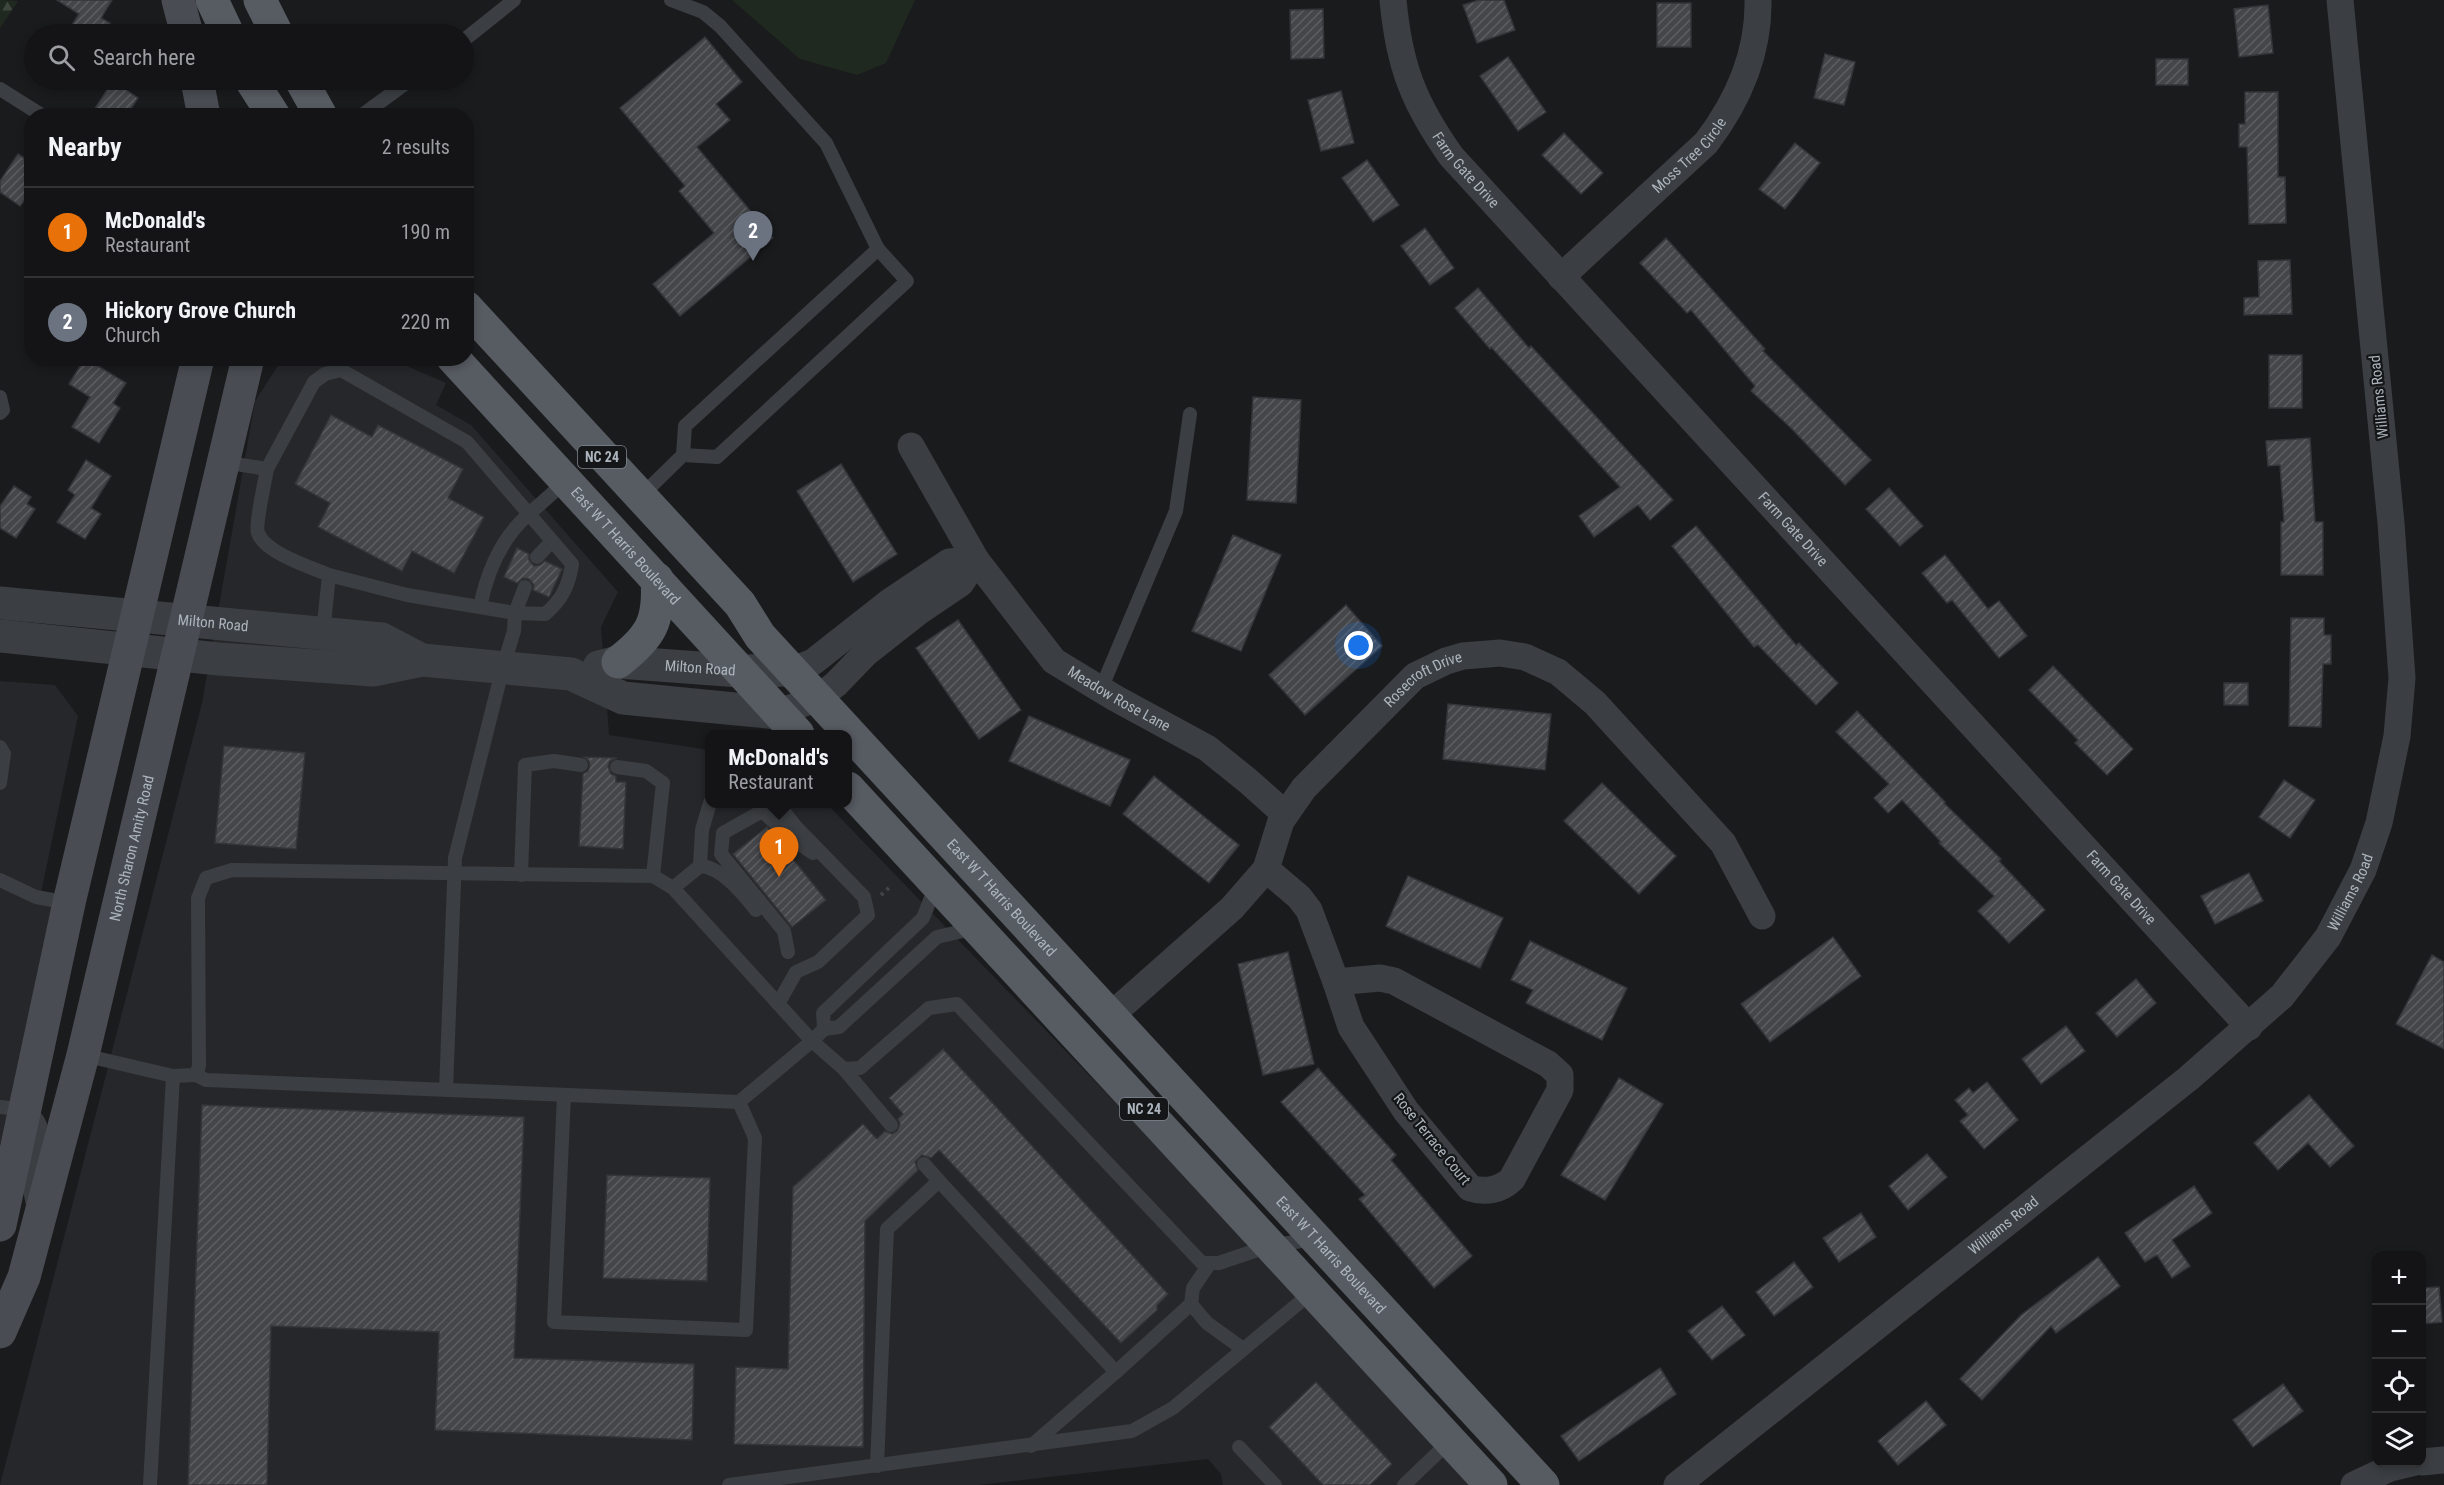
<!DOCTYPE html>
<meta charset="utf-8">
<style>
:root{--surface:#141416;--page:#212123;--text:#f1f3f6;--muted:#9d9ea1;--line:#333335;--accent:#ff8a30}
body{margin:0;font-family:"Roboto Condensed",sans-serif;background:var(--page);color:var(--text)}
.controls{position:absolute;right:18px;bottom:18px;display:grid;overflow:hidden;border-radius:12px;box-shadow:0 3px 9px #0003}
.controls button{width:54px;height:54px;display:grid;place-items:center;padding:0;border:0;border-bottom:2px solid var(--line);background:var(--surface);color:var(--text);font:30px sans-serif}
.you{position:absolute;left:1359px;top:646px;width:21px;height:21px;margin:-15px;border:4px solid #fff;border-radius:50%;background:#1a73e8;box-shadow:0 0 0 9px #1a73e833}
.badge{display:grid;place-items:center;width:39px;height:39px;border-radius:50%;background:var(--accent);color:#fff;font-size:20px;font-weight:700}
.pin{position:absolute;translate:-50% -50px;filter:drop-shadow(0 2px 3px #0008)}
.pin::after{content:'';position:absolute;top:32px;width:21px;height:18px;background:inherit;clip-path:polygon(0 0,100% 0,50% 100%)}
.popup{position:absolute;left:705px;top:730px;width:147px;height:78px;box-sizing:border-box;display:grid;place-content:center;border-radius:12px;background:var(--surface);filter:drop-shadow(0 2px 4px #0005);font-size:20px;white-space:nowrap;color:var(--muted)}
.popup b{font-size:22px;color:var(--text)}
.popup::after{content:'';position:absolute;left:50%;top:100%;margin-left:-12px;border:12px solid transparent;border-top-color:var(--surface)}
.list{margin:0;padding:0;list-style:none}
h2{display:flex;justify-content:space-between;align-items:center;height:78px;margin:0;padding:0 24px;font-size:26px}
h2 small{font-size:20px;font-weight:400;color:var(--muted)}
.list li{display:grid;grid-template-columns:39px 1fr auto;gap:18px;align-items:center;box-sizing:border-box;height:90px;padding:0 24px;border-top:2px solid var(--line)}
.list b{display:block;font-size:22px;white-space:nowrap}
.list p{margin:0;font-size:20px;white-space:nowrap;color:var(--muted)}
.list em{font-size:20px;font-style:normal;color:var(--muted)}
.icon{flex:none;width:33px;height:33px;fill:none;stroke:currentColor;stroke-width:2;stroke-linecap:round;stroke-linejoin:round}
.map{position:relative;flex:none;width:2444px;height:1485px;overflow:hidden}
.search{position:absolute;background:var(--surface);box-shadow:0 3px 9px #0003;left:24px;top:24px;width:450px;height:66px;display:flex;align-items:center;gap:15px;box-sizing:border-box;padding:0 21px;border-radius:33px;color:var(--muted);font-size:22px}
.panel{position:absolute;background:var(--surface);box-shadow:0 3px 9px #0003;left:24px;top:108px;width:450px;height:258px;border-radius:24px}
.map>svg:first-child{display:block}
</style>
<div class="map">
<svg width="2444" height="1485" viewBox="0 0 2444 1485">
<defs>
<pattern id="forest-firs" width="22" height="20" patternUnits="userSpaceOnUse" patternTransform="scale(1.5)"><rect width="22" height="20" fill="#20291f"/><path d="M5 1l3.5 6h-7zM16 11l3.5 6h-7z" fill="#3e463e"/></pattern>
<pattern id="building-hatch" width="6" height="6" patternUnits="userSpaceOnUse" patternTransform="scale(1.5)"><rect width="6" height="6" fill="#44464a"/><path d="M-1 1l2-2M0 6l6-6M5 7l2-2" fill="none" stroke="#5c5e62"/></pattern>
</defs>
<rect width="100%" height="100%" fill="#1a1b1d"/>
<g fill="#26272a">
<polygon points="283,358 391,359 446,383 436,405 471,425 618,592 601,627 609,735 710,750 710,804 827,804 1345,1340 1479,1485 1223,1485 1221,1474 1208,1459 978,1485 0,1485 202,703 255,401"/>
<polygon points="0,681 55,685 78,716 41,893 53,894 51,931 0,1145"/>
</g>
<polygon fill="#20291f" points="732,0 915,0 886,63 857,75 800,59"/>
<polygon fill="url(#forest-firs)" points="0,0 18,1 0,28"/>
<g fill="url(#building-hatch)" stroke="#343539" stroke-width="1.5">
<polygon points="57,0 112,0 101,18 110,23 103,34 66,34 79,14"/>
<polygon points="1479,0 1504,0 1515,30 1477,43 1463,5"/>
<rect x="1657" y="3" width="34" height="44"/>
<polygon points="2268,5 2273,53 2239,57 2234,9"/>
<polygon points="1323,9 1324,58 1291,59 1290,10"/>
<polygon points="705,37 742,82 716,104 730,120 697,147 773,238 680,316 653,284 714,233 679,191 685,186 620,108"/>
<polygon points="1825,54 1855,62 1844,105 1814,98"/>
<polygon points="1508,57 1546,112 1518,131 1480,76"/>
<rect x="2156" y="59" width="32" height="26"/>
<polygon points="113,81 138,98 126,116 90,116"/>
<polygon points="1341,91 1354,143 1321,151 1308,100"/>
<polygon points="2245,92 2278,92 2278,177 2285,177 2286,223 2249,224 2247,147 2239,147 2239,124 2245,124"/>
<polygon points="1564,133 1603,173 1581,194 1542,155"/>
<polygon points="1795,143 1820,163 1785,209 1759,189"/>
<polygon points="18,154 32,163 32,190 20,206 0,192 0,181"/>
<polygon points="1367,160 1399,205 1373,222 1342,178"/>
<polygon points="1425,228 1454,268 1430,285 1401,246"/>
<polygon points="1666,238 1765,349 1763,351 1871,460 1845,485 1791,428 1751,391 1755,386 1691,310 1687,313 1640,263"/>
<polygon points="2290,260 2292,314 2244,315 2244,298 2259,297 2258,261"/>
<polygon points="1478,288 1529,348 1531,346 1673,500 1650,520 1638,505 1594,537 1579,516 1620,487 1491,347 1490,349 1455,308"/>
<rect x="2269" y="355" width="33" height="53"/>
<polygon points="85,358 126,383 113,403 120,408 99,443 72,427 90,397 69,384"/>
<polygon points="1253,397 1301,400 1296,503 1247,500"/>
<polygon points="331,415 372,437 378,425 463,469 448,498 484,517 454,573 412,551 402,571 318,527 330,503 295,484"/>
<polygon points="2310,438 2315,522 2323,522 2323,575 2281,575 2281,522 2284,522 2280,465 2268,466 2266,441"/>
<polygon points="86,460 111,476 91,508 101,514 85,539 57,522 75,495 68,490"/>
<polygon points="841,464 897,554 853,582 797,491"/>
<polygon points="14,486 31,497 27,504 35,509 16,538 0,528 0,506"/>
<polygon points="1889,488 1923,526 1900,546 1866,509"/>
<polygon points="1696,526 1796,645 1799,643 1838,683 1816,705 1758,645 1754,647 1672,546"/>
<polygon points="1233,535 1281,555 1241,651 1192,631"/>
<polygon points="517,548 529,554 529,560 534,566 540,565 545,561 562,569 549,597 533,590 534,585 529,579 523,578 517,583 504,577"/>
<polygon points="1945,555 1988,609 1999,601 2027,636 1999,658 1952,600 1947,603 1922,573"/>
<polygon points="1346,605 1382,646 1305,715 1269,675"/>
<polygon points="2291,618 2324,618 2324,635 2331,635 2331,664 2323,664 2321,727 2289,726"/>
<polygon points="958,620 1021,710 979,739 916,648"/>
<polygon points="2053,666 2133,749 2107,775 2075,743 2078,740 2029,690"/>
<rect x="2224" y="683" width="24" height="22"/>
<polygon points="1448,704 1551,714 1545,770 1443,759"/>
<polygon points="1857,711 1945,802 1944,803 2001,859 1999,861 2045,910 2009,943 1978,911 1994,896 1939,843 1941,842 1902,800 1888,813 1874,798 1889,784 1836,732"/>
<polygon points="1029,716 1130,760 1110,806 1009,761"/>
<polygon points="224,746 305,753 296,849 215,843"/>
<polygon points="584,757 617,758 610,761 608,766 611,774 616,776 616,782 626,782 623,849 579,846 583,774 588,771 590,766 589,761"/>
<polygon points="1154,776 1239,845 1209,883 1123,814"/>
<polygon points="2284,780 2315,800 2290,838 2259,817"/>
<polygon points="1602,783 1676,856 1639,894 1564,821"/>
<polygon points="767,827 826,900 792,927 733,854"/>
<polygon points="2249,873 2263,901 2215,924 2201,896"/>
<polygon points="1408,876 1503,918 1480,968 1386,926"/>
<polygon points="1833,937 1861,976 1770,1042 1741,1004"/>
<polygon points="1530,941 1627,988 1602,1040 1526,1003 1533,990 1511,980"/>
<polygon points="1288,952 1314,1064 1263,1075 1238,964"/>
<polygon points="2432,955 2444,962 2444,1049 2396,1024"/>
<polygon points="2136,979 2156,1003 2117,1037 2096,1013"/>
<polygon points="2066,1026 2085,1051 2041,1084 2022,1059"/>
<polygon points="943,1049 1168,1294 1157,1305 1157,1310 1121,1343 939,1150 931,1158 922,1155 915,1162 918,1170 865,1221 863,1447 734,1444 736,1367 788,1369 793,1187 863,1124 877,1139 885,1131 892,1134 897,1131 900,1124 898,1119 903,1114 889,1098"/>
<polygon points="1318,1068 1396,1155 1391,1160 1472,1256 1434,1288 1359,1199 1365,1195 1281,1102"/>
<polygon points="1619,1078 1663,1104 1605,1200 1561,1175"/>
<polygon points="1987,1082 2018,1120 1984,1149 1960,1121 1968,1115 1955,1100 1969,1088 1973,1093"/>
<polygon points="2309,1095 2354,1146 2330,1167 2308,1143 2278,1170 2254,1143"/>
<polygon points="202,1105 524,1117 514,1358 694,1364 692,1440 435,1430 439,1332 271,1326 267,1485 188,1485"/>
<polygon points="1927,1154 1947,1177 1908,1210 1889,1186"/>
<polygon points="607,1175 710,1178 707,1281 603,1278"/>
<polygon points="2194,1186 2212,1213 2172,1240 2190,1266 2172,1278 2157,1255 2145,1262 2125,1233"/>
<polygon points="1861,1213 1876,1237 1839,1262 1823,1238"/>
<polygon points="2098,1257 2120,1286 2056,1333 2051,1326 1982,1400 1960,1379 2021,1315"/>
<polygon points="1794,1262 1813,1287 1774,1316 1756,1292"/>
<polygon points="2439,1287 2442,1322 2421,1324 2421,1288"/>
<polygon points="1722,1306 1745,1335 1712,1360 1688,1331"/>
<polygon points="1660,1368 1676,1394 1579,1461 1561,1436"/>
<polygon points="1316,1382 1392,1464 1370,1485 1323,1485 1269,1427"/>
<polygon points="2283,1384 2303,1411 2253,1447 2233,1420"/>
<polygon points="1926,1401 1946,1425 1898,1465 1878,1441"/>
</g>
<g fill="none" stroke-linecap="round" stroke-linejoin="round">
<polyline stroke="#41454a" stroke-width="4" stroke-dasharray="3 4.5" stroke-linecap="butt" points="881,895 889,888"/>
<g stroke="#3b3e42" stroke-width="14">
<polyline points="464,40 514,0"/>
<polyline points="0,89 43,116"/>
<polyline points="361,116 410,80"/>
<polyline points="0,397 3,410 0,413"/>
<polyline points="683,455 717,457 907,281 878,249"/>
<polyline points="223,462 267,469 314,382 325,374 341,370 467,442 529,514 565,482"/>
<path d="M267 469C265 481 255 525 258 533 265 553 310 567 329 575L323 633"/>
<polyline points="641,496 683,455 685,426 878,249 826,143 720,26 703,12 671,0"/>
<polyline points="537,557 552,541"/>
<polyline points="329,575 407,595 515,613 514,631 503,667 455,858 446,1090"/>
<path d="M480 607C487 572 502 537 529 514L572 564C569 585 562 600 545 614L515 613 525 587"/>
<polyline points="1101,689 1176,511 1190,414"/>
<polyline points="0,747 4,754 0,783"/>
<polyline points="617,767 646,771 663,783 653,876"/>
<polyline points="700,866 702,830 710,803"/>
<polyline points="521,875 525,765 554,761 581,765"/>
<polyline points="0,880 36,897 69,903"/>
<path d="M673 888 700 866C722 867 743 894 756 910"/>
<polyline points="788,952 784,931 721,854 723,833 762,811 795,841 813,853"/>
<polyline points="778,1004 796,972 818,962 868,915 864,897 796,827 778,804"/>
<polyline points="824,1029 839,1027 937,937 976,928"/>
<polyline points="83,1055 173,1076 196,1075 199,1066 198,898 206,878 232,870 653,876 673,888 812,1041 824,1029 823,1013 923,918 936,885"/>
<polyline points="844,1069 891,1125"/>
<polyline points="196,1075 206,1080 739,1102 812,1041 844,1069 860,1068 929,1008 957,1004 1202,1263 1219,1263 1269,1246 1314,1239"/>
<polyline points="564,1095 554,1322 746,1330 755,1138 739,1102"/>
<path d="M0 1107C16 1109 34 1108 40 1125L29 1186 34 1209"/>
<polyline points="924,1164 939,1181"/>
<polyline points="1210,1263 1193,1288 1191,1304 1207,1323 1243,1349"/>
<polyline points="1116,1372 1191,1304"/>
<polyline points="1239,1447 1275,1485"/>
<polyline points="877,1466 887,1229 939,1181 1116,1372 1031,1446"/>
<polyline points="150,1485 173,1076"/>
<polyline points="729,1485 1132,1431 1173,1408 1312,1292"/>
<polyline points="1404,1485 1450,1441"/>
</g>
<g stroke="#3b3e42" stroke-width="27">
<path id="s1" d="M1393 0C1399 65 1413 102 1451 156L2249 1027"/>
<path id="s2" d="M1561 277 1706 143C1738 101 1759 53 1758 0"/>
<path id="s3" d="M911 446 976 560 1054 661 1115 698 1207 748 1248 781 1285 814"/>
<polyline points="793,670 813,662 888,603 949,562 976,560"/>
<polyline points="777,713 818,698 836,684 865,654 921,610 961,583 976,560"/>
<polyline points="1266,869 1299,897 1309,910 1336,982"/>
<path d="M1380 978 1394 981 1548 1064 1560 1075V1090L1512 1179C1501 1190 1485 1193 1470 1188L1406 1111 1351 1027 1336 982Z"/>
<path id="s4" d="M1110 1016 1232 908 1266 869 1281 821 1304 788 1415 676 1446 661 1463 656 1500 653 1525 657 1558 672 1595 703 1723 843 1762 916"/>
<polyline points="2422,1462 2444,1460"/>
<path id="s5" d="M1677 1485 2189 1078 2282 996 2328 937 2363 870 2379 823 2397 736 2402 678 2391 523 2340 0"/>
<polyline points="2354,1485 2390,1468 2415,1462"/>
</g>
<g stroke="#3b3e42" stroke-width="33">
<path id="s6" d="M0 603 382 639 422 660"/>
<polyline points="0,636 219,659 373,670 422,660 571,674 623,698 777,713"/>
<path id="s7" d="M599 667 618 662 740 671 793 670"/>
</g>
<g stroke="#494d53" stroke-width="33">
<polyline points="178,0 187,34"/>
<polyline points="197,80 204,116"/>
<polyline points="0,1225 69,903 198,358"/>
<path id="s8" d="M0 1332 24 1277 83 1055 248 358"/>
</g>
<g stroke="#575b62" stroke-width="33">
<polyline points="212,0 228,34"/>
<polyline points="260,0 277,34"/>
<polyline points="251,80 274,116"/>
<polyline points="301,80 321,116"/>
<path id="s9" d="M466 307 740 604 760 636 1543 1485"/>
<path id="s10" d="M453 358 798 734"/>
<path d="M618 662C651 637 660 621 657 579"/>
<polyline points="848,788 1491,1485"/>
</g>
</g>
<g text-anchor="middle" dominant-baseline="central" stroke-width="4.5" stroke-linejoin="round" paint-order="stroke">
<g fill="#151618" stroke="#7f858c" stroke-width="1.5">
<rect x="578" y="446" width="48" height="22" rx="4.5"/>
<rect x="1120" y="1098" width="48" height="22" rx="4.5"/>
</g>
<g font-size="14" font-weight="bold" fill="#acb5bd">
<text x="602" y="457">NC 24</text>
<text x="1144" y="1109">NC 24</text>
</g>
<g font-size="15" fill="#acb5bd" stroke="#151618">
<text stroke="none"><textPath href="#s2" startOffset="177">Moss Tree Circle</textPath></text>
<text stroke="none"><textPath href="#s1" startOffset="189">Farm Gate Drive</textPath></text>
<text transform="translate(2379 397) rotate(-96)">Williams Road</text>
<text stroke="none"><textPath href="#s1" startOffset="675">Farm Gate Drive</textPath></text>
<text stroke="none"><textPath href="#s10" startOffset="255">East W T Harris Boulevard</textPath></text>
<text stroke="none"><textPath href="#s6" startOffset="214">Milton Road</textPath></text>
<text stroke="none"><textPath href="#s7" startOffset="102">Milton Road</textPath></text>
<text stroke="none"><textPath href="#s4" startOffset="468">Rosecroft Drive</textPath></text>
<text stroke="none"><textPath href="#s3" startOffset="334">Meadow Rose Lane</textPath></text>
<text stroke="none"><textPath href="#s8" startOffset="502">North Sharon Amity Road</textPath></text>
<text stroke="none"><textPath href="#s1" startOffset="1161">Farm Gate Drive</textPath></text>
<text stroke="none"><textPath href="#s5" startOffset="903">Williams Road</textPath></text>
<text stroke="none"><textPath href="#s9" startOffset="798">East W T Harris Boulevard</textPath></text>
<text transform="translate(1432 1139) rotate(51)">Rose Terrace Court</text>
<text stroke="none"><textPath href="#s5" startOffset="417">Williams Road</textPath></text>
<text stroke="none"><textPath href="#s9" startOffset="1284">East W T Harris Boulevard</textPath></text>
</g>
</g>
</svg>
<div class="controls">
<button>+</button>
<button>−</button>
<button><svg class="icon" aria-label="locate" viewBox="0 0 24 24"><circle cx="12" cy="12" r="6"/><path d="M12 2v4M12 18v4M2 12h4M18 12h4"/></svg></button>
<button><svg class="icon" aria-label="layers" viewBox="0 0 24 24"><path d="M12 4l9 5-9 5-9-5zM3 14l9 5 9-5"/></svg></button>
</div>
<div class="you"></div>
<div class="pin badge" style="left:779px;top:877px;background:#e8710a">1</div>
<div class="popup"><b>McDonald's</b>Restaurant</div>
<div class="pin badge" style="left:753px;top:261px;background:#6b7280">2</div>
<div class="search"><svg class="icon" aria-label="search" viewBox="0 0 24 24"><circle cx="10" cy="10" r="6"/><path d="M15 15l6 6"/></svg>Search here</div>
<section class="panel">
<h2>Nearby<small>2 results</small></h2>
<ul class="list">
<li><span class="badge" style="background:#e8710a">1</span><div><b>McDonald's</b><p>Restaurant</p></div><em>190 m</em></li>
<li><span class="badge" style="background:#6b7280">2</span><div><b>Hickory Grove Church</b><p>Church</p></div><em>220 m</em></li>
</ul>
</section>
</div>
